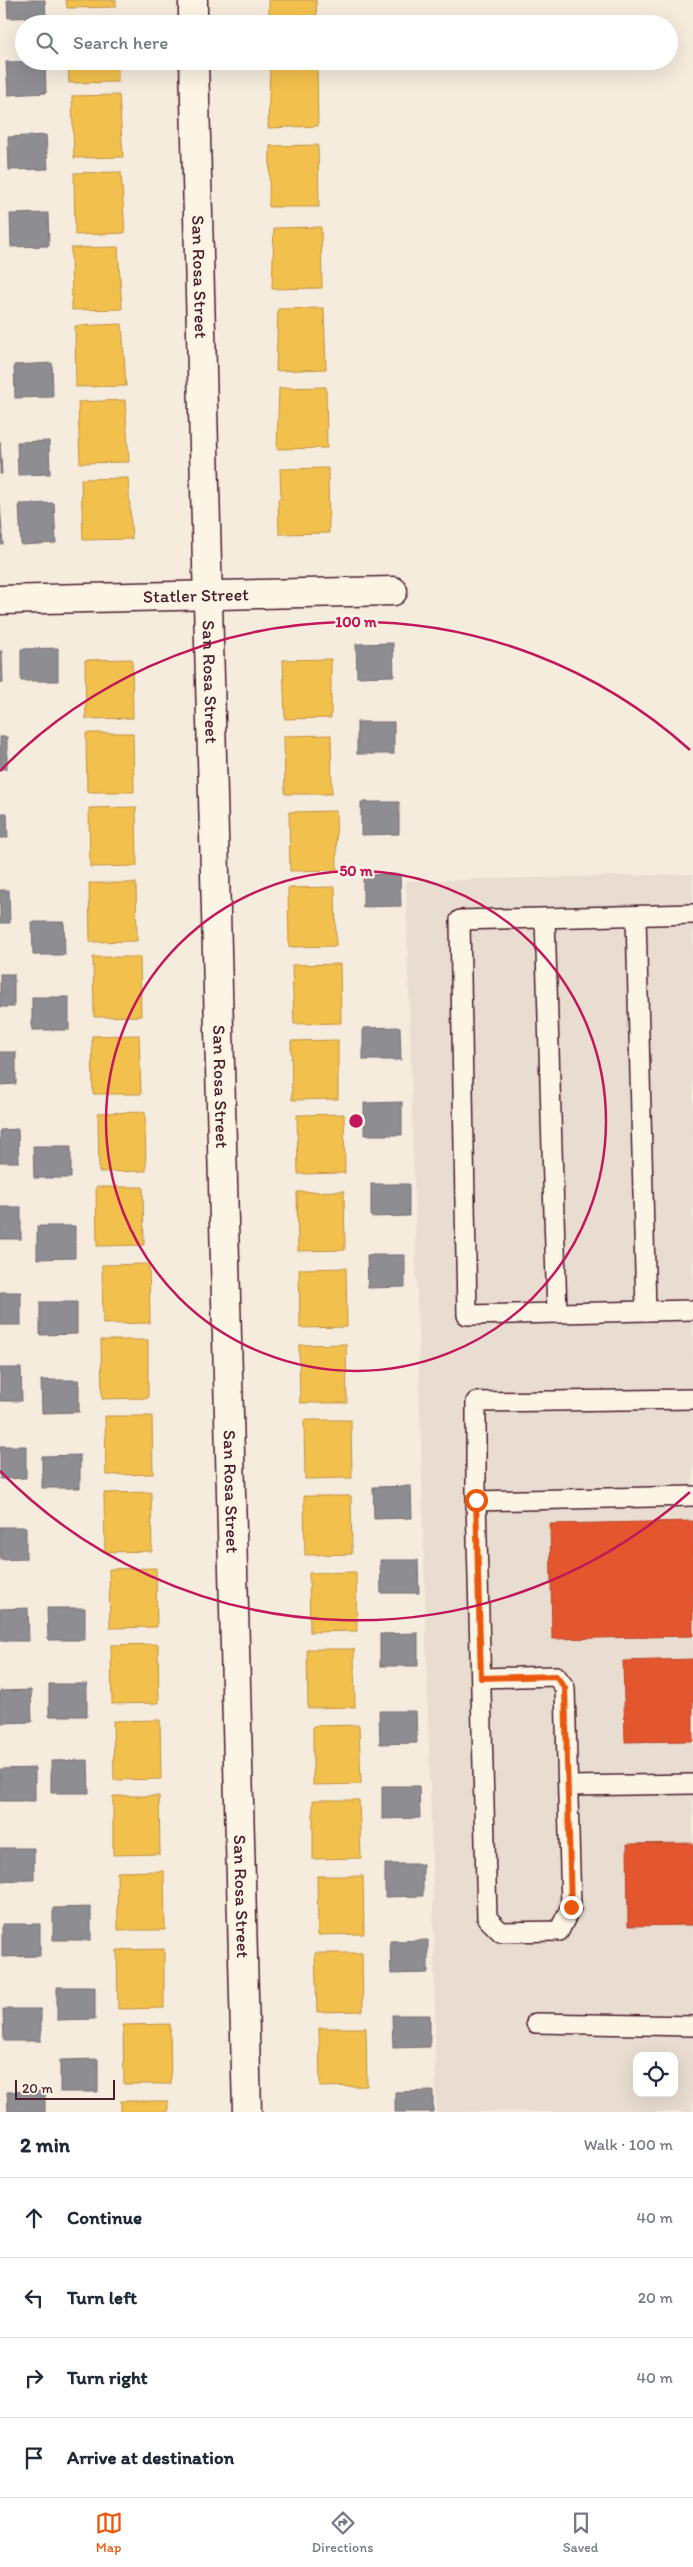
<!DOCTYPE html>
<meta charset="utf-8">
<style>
:root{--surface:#fff;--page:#f6f6f7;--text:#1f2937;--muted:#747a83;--line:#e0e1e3;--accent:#ea580c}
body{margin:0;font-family:Itim,sans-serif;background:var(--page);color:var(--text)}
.controls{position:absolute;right:15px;bottom:15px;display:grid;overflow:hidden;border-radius:10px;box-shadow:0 5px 20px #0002}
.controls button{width:45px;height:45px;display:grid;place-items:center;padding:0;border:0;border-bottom:1px solid var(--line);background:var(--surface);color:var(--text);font:25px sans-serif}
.scale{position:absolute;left:15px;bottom:12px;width:100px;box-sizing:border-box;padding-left:5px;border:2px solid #4a1f2b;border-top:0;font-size:14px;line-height:18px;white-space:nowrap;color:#4a1f2b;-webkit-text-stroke:4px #fcf5e5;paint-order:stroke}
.stop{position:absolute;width:15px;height:15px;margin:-11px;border:4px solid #ea580c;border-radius:50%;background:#fff}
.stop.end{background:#ea580c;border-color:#fff;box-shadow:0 1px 5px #0008}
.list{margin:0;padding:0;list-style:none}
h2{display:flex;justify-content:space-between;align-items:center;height:65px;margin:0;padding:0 20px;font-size:21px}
h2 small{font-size:16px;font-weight:400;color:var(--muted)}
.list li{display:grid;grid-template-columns:32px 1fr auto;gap:15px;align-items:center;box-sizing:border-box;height:80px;padding:0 20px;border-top:1px solid var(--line)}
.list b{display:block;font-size:19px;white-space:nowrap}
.list em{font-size:16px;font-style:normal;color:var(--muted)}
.icon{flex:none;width:28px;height:28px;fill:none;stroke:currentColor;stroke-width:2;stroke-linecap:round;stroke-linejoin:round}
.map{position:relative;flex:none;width:693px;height:2112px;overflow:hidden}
.search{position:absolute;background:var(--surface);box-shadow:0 5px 20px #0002;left:15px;right:15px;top:15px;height:55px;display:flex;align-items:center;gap:12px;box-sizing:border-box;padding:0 18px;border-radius:28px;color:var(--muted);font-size:19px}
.sheet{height:385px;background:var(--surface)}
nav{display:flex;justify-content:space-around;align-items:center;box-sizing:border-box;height:70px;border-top:1px solid var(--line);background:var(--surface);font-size:14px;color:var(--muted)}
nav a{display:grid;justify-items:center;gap:2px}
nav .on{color:var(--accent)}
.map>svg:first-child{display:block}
</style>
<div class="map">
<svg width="693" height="2112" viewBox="0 0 693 2112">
<rect width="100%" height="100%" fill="#f5ecde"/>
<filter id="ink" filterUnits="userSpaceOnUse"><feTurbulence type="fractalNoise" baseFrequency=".02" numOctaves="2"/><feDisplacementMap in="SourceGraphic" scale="10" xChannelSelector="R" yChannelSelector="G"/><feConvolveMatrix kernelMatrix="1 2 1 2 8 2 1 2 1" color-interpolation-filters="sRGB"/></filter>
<g filter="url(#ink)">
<path fill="#e8ddd0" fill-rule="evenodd" d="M693 874V2112H436L434 1939 406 881ZM637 2056H674V2093H637Z"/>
<g fill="#f2c14e" stroke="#c09044">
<polygon points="66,0 116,0 116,7 67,8"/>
<polygon points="269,0 316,0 317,24 267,24 267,15 269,15"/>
<polygon points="114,20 114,24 67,24 67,22"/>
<polygon points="68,61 118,61 118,82 69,83"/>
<polygon points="317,65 318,126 268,128 270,67"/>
<polygon points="119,95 123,157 74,158 72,96"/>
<polygon points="318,145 319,207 269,207 270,146"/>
<polygon points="121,172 125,233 75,235 74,173"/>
<polygon points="321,227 322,288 272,289 274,228"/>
<polygon points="118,247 122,309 72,310 71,248"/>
<polygon points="324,308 326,369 276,371 278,309"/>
<polygon points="122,324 126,386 76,387 75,326"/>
<polygon points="326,387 327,448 277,449 279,388"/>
<polygon points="125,400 129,462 80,463 78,402"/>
<polygon points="328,468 329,533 279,534 278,499 281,499 280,469"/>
<polygon points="128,478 132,539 83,540 81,479"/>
<polygon points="132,659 133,718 86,719 85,660"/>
<polygon points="331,659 331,718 285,719 283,660"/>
<polygon points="86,733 133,733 134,792 87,792"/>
<polygon points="331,735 332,794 285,794 284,736"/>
<polygon points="136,807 137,866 90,867 89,808"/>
<polygon points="336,811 337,870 290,871 289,812"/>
<polygon points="89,883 136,883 137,941 90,942"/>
<polygon points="335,887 336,946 289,947 288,888"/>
<polygon points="93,957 140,957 141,1016 94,1017"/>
<polygon points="340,964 341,1023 294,1024 292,965"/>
<polygon points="139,1035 141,1094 93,1094 92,1036"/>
<polygon points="338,1040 338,1099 292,1100 291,1041"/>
<polygon points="145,1112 146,1171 99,1172 98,1113"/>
<polygon points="344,1114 345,1173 298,1174 297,1115"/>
<polygon points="96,1187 143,1187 144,1245 97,1246"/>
<polygon points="344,1191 345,1250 298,1251 297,1192"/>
<polygon points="149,1264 150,1323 103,1324 102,1265"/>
<polygon points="346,1268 347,1327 300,1328 299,1269"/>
<polygon points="101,1340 148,1340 148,1398 102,1399"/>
<polygon points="346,1344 347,1403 300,1403 299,1345"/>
<polygon points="105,1416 152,1416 153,1474 106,1475"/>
<polygon points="304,1420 351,1420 352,1478 305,1479"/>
<polygon points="151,1492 152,1551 105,1552 104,1493"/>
<polygon points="304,1496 351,1496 352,1554 305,1555"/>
<polygon points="156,1568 157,1627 110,1628 109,1569"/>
<polygon points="356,1572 357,1631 310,1632 309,1573"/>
<polygon points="158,1644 159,1703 112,1704 111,1645"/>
<polygon points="307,1649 354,1649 355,1707 308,1708"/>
<polygon points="160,1720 161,1779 114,1780 113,1721"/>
<polygon points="359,1725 361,1784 313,1785 313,1726"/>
<polygon points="113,1796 159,1796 160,1854 113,1855"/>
<polygon points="313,1800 359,1800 361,1858 313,1859"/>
<polygon points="164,1871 165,1930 118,1930 117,1872"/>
<polygon points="317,1876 363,1876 364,1934 318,1935"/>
<polygon points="164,1949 164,2008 118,2009 117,1950"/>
<polygon points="315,1953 362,1953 363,2011 317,2012"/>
<polygon points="170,2024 171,2084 124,2084 123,2025"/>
<polygon points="319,2028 366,2028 367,2086 320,2087"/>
<rect x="121" y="2101" width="47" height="11"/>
</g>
<g fill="#e4572e" stroke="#b6462d">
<polygon points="693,1521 693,1636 552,1639 550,1524"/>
<polygon points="693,1659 693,1741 625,1742 623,1661"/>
<polygon points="693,1843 693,1925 628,1926 627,1844"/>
</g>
<g fill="#8d8d92" stroke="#796c73">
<polygon points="7,0 45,0 46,17 8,18"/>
<polygon points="45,61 46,93 8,95 6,62"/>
<polygon points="46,135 48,169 9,170 8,137"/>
<polygon points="48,213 49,246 11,247 10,214"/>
<polygon points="52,363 53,397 15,398 14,365"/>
<polygon points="0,441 2,474 0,474"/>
<polygon points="49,441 50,474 18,475 17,442"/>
<polygon points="54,503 56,543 21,545 19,504"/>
<polygon points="0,505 3,544 0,544"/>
<polygon points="393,643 394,676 357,677 356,644"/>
<polygon points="58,648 58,681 21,681 21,649"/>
<polygon points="0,651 2,651 3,683 0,683"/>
<rect x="357" y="722" width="37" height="32"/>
<rect x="0" y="737" width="7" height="32"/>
<polygon points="361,802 399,802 399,834 361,835"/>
<polygon points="0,813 7,813 8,838 0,838"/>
<polygon points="400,874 401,906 363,907 363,875"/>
<polygon points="0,890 9,890 10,923 0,923"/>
<polygon points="32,922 64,922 65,955 33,955"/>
<rect x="0" y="974" width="14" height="33"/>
<rect x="32" y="997" width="37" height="33"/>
<polygon points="400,1027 401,1060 363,1060 363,1028"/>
<polygon points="0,1052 16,1052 16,1084 0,1085"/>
<polygon points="402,1102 402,1135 364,1135 364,1103"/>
<polygon points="18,1129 19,1162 0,1162 0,1130"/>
<polygon points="33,1146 71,1146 71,1178 34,1178"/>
<polygon points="371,1184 409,1184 409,1216 371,1217"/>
<rect x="0" y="1207" width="21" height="32"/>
<polygon points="37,1226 75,1226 75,1258 37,1259"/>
<polygon points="367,1255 405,1255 405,1287 368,1288"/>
<rect x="0" y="1292" width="21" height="33"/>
<polygon points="40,1302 77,1302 77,1334 40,1335"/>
<polygon points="0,1368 21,1368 22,1401 0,1401"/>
<polygon points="41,1380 79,1380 79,1412 42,1413"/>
<polygon points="0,1446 26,1446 26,1478 0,1479"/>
<polygon points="80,1455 80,1488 42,1488 42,1456"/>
<polygon points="411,1486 412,1518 374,1519 373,1487"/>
<polygon points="0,1527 26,1527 26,1559 0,1560"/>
<polygon points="380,1560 418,1560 419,1593 381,1593"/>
<polygon points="28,1608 29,1641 0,1641 0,1609"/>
<polygon points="47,1608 85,1608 85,1640 48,1640"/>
<polygon points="418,1633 418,1666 380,1666 380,1634"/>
<rect x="49" y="1684" width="38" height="32"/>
<polygon points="31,1690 32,1722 0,1723 0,1691"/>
<polygon points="379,1711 416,1711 417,1743 380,1744"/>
<polygon points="88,1760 89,1793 51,1793 51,1761"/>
<polygon points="35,1768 35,1801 0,1801 0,1769"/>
<polygon points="382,1786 419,1786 420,1818 382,1819"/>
<polygon points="0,1848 34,1848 34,1880 0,1881"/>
<polygon points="385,1864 423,1864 423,1896 385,1897"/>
<polygon points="91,1907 91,1940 53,1940 53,1908"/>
<polygon points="2,1924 40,1924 40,1956 2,1957"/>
<polygon points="428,1940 428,1973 391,1974 390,1941"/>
<polygon points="57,1987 95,1987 95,2019 57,2020"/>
<polygon points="3,2009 41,2009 41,2041 4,2041"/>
<polygon points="392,2015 430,2015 430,2047 393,2048"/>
<polygon points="98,2059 98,2092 60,2092 60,2060"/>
<polygon points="45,2091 45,2112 8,2112 7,2092"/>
<polygon points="433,2091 433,2112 395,2112 395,2092"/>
</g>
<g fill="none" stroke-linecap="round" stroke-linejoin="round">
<defs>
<g id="lane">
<polyline points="693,914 460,920 467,1315 693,1310"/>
<polyline points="636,916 646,1311"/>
<polyline points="545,918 557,1313"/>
<polyline points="693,1399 476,1402 476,1501 693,1496"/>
<polyline points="476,1501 487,1918 501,1932 559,1931 571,1907 565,1688 556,1676 481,1678"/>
<polyline points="569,1786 693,1784"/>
<polyline points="536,2023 693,2026"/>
</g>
<g id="street">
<polyline points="193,0 193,24"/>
<path id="s1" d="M194 61 247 2112"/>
<path id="s2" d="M0 600 393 591"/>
</g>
</defs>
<use href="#lane" stroke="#4a1f2b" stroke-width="22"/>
<use href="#street" stroke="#4a1f2b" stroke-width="31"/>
<use href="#lane" stroke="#fcf5e5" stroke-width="19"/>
<use href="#street" stroke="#fcf5e5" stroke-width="28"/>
</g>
</g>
<g fill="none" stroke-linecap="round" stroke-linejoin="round" filter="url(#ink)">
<polyline stroke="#ea580c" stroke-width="6" points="476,1500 481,1678 556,1676 565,1688 571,1907"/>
</g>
<g fill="none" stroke="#c2185b" stroke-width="2.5">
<circle cx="356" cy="1121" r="250"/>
<path d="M690 1492A499 499 0 0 1 0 1471M0 771A499 499 0 0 1 690 750"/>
</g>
<g text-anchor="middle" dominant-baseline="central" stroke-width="5" stroke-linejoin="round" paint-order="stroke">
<g font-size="18" fill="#4a1f2b" stroke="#fcf5e5">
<text stroke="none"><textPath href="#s1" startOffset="216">San Rosa Street</textPath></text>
<text stroke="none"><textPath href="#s2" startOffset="196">Statler Street</textPath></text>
<text stroke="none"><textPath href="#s1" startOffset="621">San Rosa Street</textPath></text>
<text stroke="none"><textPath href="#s1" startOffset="1026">San Rosa Street</textPath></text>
<text stroke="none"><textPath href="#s1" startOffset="1431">San Rosa Street</textPath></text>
<text stroke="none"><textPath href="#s1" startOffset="1836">San Rosa Street</textPath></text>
</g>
</g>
<circle cx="356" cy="1121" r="8" fill="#c2185b" stroke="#fcf5e5" stroke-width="2.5"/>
<g font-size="15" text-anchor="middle" font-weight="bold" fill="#c2185b" stroke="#fcf5e5" stroke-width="5" stroke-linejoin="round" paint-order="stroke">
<text x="356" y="627">100 m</text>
<text x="356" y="876">50 m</text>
</g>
</svg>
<div class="controls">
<button><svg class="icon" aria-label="locate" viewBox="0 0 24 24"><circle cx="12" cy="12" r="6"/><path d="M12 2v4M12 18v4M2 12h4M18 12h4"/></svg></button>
</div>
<div class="scale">20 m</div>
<div class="stop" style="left:476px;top:1500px"></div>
<div class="stop end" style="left:571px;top:1907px"></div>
<div class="search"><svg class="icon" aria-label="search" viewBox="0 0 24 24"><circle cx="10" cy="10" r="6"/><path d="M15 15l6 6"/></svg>Search here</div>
</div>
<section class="sheet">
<h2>2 min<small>Walk · 100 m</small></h2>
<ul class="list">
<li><svg class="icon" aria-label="ahead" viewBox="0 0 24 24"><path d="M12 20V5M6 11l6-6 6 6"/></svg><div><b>Continue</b></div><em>40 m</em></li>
<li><svg class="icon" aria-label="left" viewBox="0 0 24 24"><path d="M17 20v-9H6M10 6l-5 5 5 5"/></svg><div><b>Turn left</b></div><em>20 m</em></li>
<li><svg class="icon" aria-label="right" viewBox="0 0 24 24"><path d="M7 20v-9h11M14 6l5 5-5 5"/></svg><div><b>Turn right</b></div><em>40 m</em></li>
<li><svg class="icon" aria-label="arrive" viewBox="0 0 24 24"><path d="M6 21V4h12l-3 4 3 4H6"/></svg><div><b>Arrive at destination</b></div></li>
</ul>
</section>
<nav>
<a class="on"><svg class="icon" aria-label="map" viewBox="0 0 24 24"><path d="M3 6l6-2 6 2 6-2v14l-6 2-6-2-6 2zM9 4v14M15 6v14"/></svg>Map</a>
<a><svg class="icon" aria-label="directions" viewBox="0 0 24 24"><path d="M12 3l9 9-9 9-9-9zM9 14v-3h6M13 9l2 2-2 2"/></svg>Directions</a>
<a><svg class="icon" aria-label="saved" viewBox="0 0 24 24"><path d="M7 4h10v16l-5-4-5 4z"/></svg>Saved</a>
</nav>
